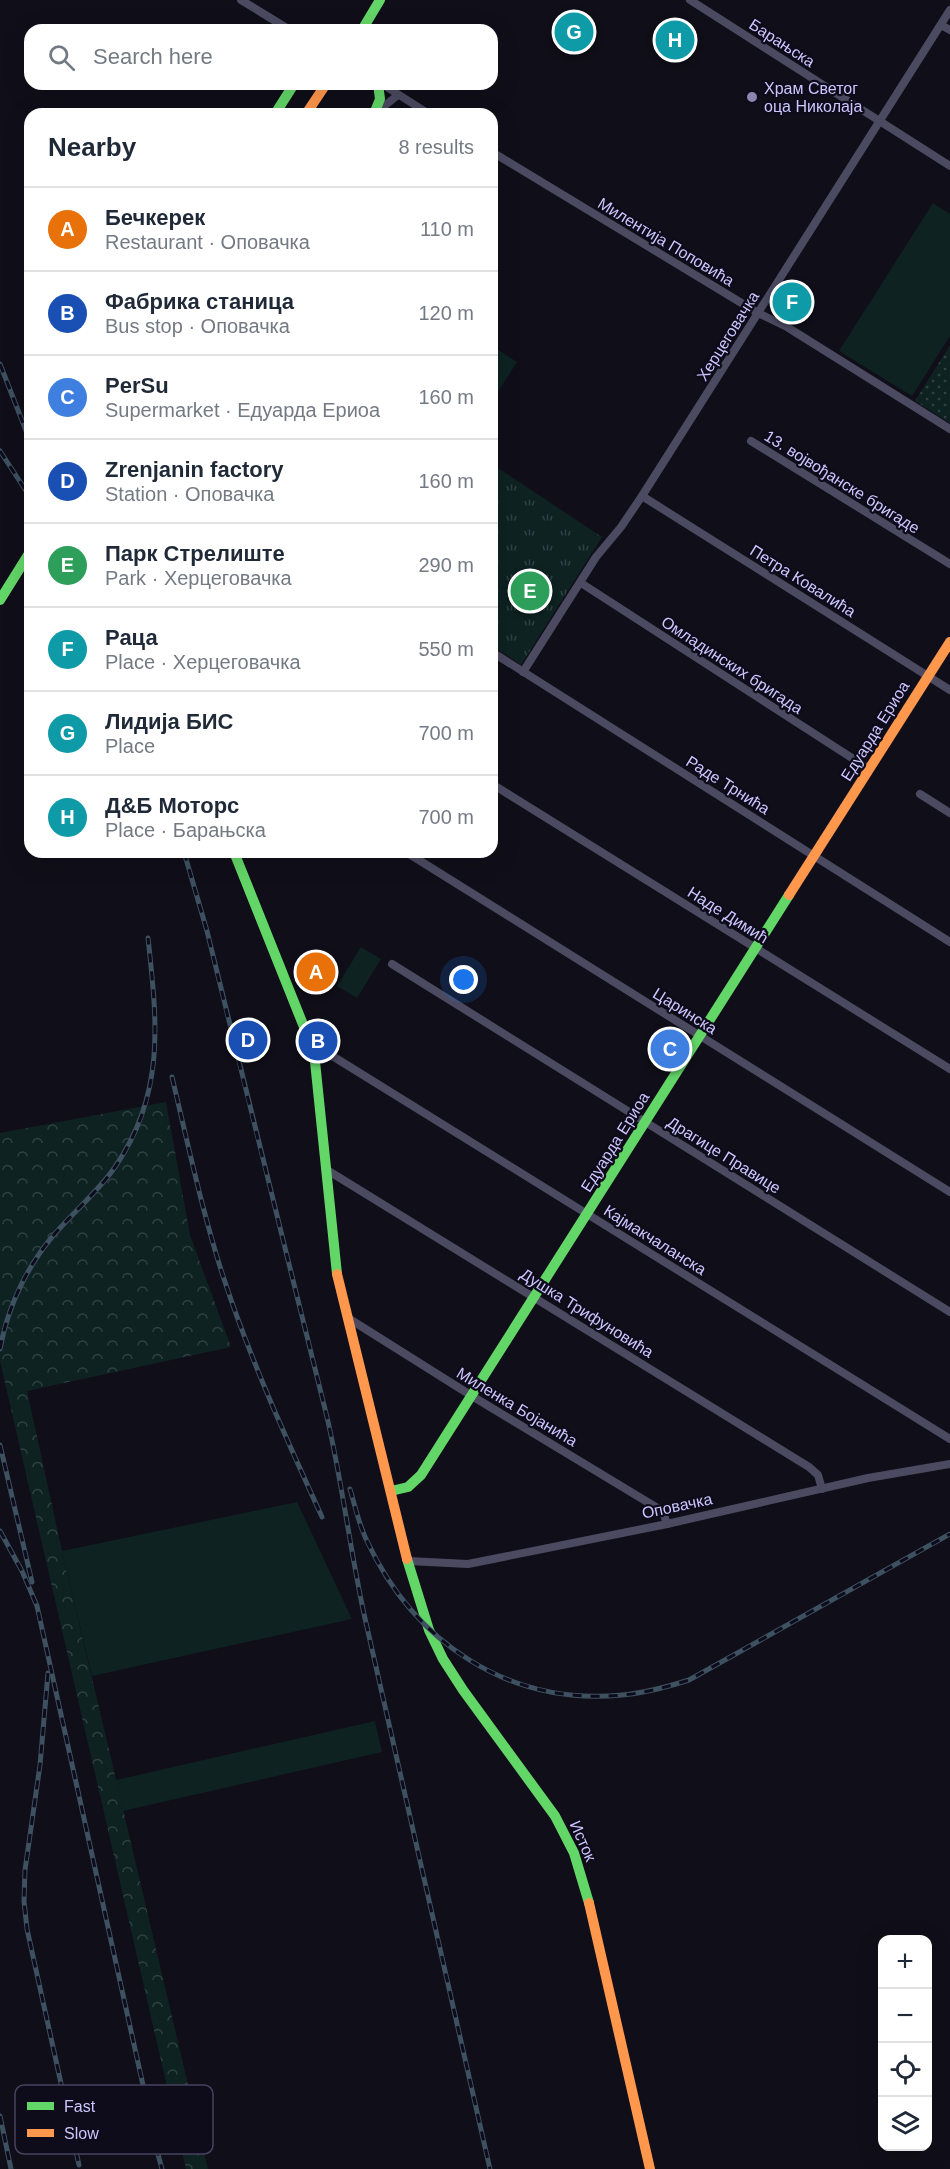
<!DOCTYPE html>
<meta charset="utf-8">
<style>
:root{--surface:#fff;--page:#f6f6f7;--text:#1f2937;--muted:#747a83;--line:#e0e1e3;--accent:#0b8043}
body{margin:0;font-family:Arial,sans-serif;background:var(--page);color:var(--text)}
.controls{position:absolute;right:18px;bottom:18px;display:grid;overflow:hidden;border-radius:12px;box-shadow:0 6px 24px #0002}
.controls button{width:54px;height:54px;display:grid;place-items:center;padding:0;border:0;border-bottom:2px solid var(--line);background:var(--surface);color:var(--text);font:30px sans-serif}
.you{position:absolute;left:464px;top:980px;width:21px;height:21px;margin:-15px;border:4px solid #fff;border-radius:50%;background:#1a73e8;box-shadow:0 0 0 9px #1a73e833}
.badge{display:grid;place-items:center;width:39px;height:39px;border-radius:50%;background:var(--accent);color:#fff;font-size:20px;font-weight:700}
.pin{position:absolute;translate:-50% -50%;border:3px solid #fff;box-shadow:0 2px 6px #0006}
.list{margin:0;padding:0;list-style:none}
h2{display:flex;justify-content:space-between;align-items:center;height:78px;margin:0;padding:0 24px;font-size:26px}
h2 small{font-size:20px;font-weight:400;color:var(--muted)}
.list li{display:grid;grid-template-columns:39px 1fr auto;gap:18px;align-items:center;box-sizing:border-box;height:84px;padding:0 24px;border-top:2px solid var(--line)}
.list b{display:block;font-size:22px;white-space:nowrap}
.list p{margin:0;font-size:20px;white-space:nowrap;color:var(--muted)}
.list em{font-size:20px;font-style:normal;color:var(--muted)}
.icon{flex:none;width:33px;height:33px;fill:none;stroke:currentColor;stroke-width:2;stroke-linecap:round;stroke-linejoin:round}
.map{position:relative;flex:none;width:950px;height:2169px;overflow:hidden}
.search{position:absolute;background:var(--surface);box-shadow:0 6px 24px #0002;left:24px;top:24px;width:474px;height:66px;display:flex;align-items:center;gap:15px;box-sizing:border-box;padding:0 21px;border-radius:18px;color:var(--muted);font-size:22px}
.panel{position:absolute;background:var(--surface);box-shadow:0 6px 24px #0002;left:24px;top:108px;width:474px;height:750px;border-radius:18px}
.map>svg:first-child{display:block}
</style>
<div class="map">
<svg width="950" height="2169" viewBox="0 0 950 2169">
<defs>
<pattern id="grass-dots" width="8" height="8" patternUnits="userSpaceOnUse" patternTransform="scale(1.5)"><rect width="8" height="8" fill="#0e2222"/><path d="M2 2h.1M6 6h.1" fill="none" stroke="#304143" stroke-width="1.8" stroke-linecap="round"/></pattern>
<pattern id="forest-crowns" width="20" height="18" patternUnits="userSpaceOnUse" patternTransform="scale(1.5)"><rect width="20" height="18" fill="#0e2222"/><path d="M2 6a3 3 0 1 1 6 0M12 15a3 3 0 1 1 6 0" fill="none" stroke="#304143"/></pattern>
<pattern id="park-tufts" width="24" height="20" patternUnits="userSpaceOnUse" patternTransform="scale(1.5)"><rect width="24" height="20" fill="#0e2222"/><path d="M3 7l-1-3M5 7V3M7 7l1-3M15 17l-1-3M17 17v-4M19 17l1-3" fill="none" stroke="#304143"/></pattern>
</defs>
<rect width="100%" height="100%" fill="#100e18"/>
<polygon fill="url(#grass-dots)" points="950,345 950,423 915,401"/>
<polygon fill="url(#forest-crowns)" points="166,1102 190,1235 231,1347 27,1391 62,1551 208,2169 186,2169 0,1361 0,1133"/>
<polygon fill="url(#park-tufts)" points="492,464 602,537 521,665 492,645"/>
<g fill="#0e2222">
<polygon points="933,203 950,214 950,336 912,396 839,351"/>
<polygon points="492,346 517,362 492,401"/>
<polygon points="361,947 381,959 357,998 337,986"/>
<polygon points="297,1502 352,1619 92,1676 62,1551"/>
<polygon points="375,1721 382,1752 123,1811 116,1780"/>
</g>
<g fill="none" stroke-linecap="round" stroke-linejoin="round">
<g stroke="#4b4a61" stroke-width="8">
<polyline points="241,0 290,30"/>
<polyline points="690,0 950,166"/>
<polyline points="941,25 950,30"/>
<polyline points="382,84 429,114"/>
<polyline points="378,111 398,95"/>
<polyline points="492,152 758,313 787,327 950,429"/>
<polyline points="751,441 950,564"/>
<polyline points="642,496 950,690"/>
<polyline points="581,583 869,769"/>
<polyline points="492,652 950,942"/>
<polyline points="523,672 596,557 621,527 642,496 950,10"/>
<polyline points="492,784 950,1069"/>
<polyline points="920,794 950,813"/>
<polyline points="406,852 950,1192"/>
<polyline points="392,964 950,1312"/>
<polyline points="314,1052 334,1057 950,1439"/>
<polyline points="327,1170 809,1467 818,1475 822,1489"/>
<polyline points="348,1318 472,1396 659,1509 664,1515 667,1524"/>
<polyline points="408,1561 468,1564 667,1524 868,1478 950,1464"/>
</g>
<g stroke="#63d668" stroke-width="10">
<polyline points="362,30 380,0"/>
<polyline points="275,114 294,84"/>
<polyline points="374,114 380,99 378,84"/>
<polyline points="0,600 30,552"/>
<polyline points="234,852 314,1052 337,1274"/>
<polyline points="391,1491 408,1487 421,1475 789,895"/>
<polyline points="407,1559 429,1630 443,1659 463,1690 555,1816 574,1853 589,1903"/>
</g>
<g stroke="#ff974d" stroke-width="10">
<polyline points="306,114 326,84"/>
<polyline points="789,895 950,642"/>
<polyline points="337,1274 407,1559"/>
<polyline points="589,1903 650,2169"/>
</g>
<defs>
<g id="rail">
<polyline points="0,364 30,441"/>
<polyline points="0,451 30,497"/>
<path d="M184 852 207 931C246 1093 287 1255 327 1417 342 1482 350 1549 364 1614L490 2169"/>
<path d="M172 1077C188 1144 202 1211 223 1276 250 1359 286 1438 322 1517"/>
<path d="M0 1349C8 1305 29 1261 60 1228 78 1208 100 1189 115 1167 166 1093 157 1021 148 938"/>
<polyline points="0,1445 32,1582"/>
<path d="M350 1489C355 1506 359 1525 367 1541 414 1642 508 1706 622 1695 645 1693 667 1687 689 1680L950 1534"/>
<polyline points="0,1531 22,1571 37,1606 158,2153"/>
<polyline points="48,1673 40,1765 25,1870 24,1901 27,1929 79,2165"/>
<polyline points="0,2116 11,2169"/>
<polyline points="156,2147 162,2169"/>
</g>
</defs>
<use href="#rail" stroke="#3d5161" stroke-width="5"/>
<use href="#rail" stroke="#0e0b1b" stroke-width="3" stroke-dasharray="9" stroke-linecap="butt"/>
</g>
<circle fill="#8b86ae" stroke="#0e0b1b" stroke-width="2" cx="752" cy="97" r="6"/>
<g text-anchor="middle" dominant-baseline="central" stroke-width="4.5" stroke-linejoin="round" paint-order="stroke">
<g font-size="16" fill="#cdc6fe" stroke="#0e0b1b">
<text transform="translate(782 43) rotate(33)">Барањска</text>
<text transform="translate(666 242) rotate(31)">Милентија Поповића</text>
<text transform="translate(728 336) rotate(-58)">Херцеговачка</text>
<text transform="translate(842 482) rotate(32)">13. војвођанске бригаде</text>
<text transform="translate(803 581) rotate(32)">Петра Ковалића</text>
<text transform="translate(732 665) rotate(33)">Омладинских бригада</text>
<text transform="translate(875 731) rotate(-58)">Едуарда Ериоа</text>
<text transform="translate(728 785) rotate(32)">Раде Трнића</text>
<text transform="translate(728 915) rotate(32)">Наде Димић</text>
<text transform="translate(685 1011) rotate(32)">Царинска</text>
<text transform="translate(615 1142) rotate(-58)">Едуарда Ериоа</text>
<text transform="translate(724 1155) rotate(32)">Драгице Правице</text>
<text transform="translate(655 1240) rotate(32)">Кајмакчаланска</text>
<text transform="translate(587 1313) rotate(32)">Душка Трифуновића</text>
<text transform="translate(517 1407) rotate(31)">Миленка Бојанића</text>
<text transform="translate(677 1506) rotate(-12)">Оповачка</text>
<text transform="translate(583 1841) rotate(66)">Исток</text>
</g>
<g font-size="16" fill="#cdc6fe" stroke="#0e0b1b" text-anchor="start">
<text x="764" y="88">Храм Светог<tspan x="764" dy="18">оца Николаја</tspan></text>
</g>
</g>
<rect x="15" y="2085" width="198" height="69" rx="9" fill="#0e0b1b" stroke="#47435f" stroke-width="1.5"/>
<rect x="27" y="2102" width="27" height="8" fill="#63d668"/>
<rect x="27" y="2129" width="27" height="8" fill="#ff974d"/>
<g font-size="16" fill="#cdc6fe">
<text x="64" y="2112">Fast</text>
<text x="64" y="2139">Slow</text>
</g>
</svg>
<div class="controls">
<button>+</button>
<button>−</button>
<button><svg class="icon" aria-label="locate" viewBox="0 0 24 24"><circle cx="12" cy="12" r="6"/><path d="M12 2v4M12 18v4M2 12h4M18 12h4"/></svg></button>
<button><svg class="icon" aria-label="layers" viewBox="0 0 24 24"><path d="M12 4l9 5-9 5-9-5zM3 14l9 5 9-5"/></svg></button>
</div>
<div class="you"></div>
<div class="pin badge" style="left:316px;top:972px;background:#e8710a">A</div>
<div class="pin badge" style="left:318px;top:1041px;background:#1a4fb4">B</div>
<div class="pin badge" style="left:670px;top:1049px;background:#3f7fe0">C</div>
<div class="pin badge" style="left:248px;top:1040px;background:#1a4fb4">D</div>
<div class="pin badge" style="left:530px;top:591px;background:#2e9e5b">E</div>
<div class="pin badge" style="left:792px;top:302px;background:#0f9aa8">F</div>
<div class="pin badge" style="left:574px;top:32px;background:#0f9aa8">G</div>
<div class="pin badge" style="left:675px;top:40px;background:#0f9aa8">H</div>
<div class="search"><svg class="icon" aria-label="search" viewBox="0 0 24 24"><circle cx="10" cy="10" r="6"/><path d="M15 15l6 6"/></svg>Search here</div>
<section class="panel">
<h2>Nearby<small>8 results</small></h2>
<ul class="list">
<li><span class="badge" style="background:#e8710a">A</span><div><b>Бечкерек</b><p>Restaurant · Оповачка</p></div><em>110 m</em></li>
<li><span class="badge" style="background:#1a4fb4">B</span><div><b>Фабрика станица</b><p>Bus stop · Оповачка</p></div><em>120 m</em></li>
<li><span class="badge" style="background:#3f7fe0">C</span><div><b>PerSu</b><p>Supermarket · Едуарда Ериоа</p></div><em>160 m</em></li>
<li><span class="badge" style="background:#1a4fb4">D</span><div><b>Zrenjanin factory</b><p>Station · Оповачка</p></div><em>160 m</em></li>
<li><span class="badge" style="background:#2e9e5b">E</span><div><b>Парк Стрелиште</b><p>Park · Херцеговачка</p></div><em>290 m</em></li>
<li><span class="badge" style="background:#0f9aa8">F</span><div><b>Раца</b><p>Place · Херцеговачка</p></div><em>550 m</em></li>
<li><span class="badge" style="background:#0f9aa8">G</span><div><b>Лидија БИС</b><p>Place</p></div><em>700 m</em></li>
<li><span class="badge" style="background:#0f9aa8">H</span><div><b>Д&amp;Б Моторс</b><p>Place · Барањска</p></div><em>700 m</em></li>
</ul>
</section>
</div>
